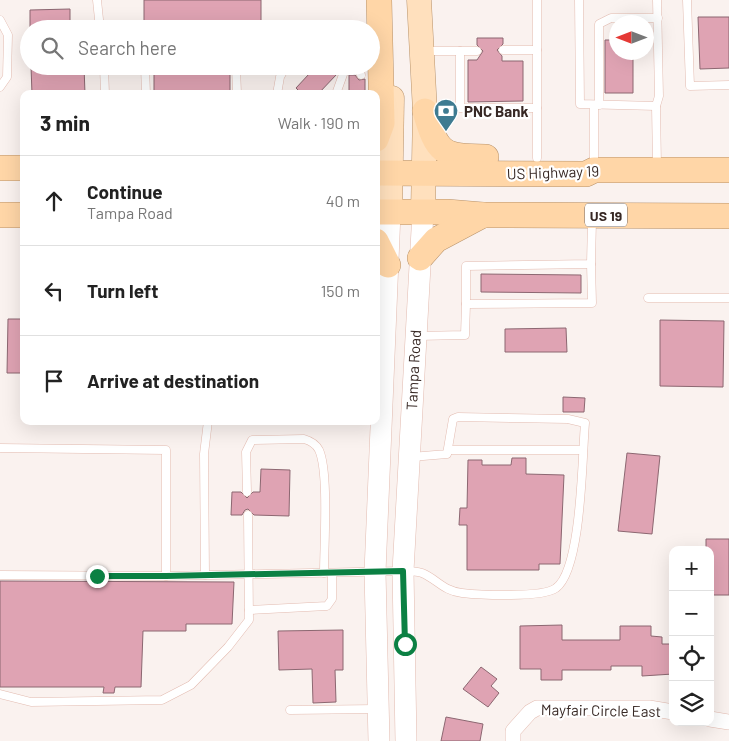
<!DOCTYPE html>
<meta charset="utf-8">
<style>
:root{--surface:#fff;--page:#f2f2f2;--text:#222;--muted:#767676;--line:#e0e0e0}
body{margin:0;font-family:Barlow,sans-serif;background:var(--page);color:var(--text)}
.controls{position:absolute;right:15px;bottom:15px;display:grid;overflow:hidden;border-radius:10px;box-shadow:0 5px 20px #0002}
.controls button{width:45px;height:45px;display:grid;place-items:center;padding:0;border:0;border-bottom:1px solid var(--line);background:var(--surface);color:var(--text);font:25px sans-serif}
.compass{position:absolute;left:609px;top:15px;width:45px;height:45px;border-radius:50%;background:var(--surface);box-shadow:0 5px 20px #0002;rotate:270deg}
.stop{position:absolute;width:15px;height:15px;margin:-11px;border:4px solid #0b8043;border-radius:50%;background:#fff}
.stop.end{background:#0b8043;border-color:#fff;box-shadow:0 1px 5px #0008}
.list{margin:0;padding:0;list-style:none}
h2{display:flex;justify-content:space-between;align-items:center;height:65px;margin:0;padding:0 20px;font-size:21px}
h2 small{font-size:16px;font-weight:400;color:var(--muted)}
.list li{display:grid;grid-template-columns:32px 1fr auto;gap:15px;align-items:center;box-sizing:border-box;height:90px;padding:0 20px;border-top:1px solid var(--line)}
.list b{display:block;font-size:19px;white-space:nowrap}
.list p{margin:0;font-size:16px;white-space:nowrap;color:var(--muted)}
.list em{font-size:16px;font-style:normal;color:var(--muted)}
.icon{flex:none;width:28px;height:28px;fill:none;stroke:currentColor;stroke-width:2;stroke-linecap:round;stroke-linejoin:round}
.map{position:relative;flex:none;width:729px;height:741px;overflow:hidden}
.search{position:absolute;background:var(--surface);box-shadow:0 5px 20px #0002;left:20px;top:20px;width:360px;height:55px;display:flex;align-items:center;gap:12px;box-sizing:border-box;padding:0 18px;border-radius:28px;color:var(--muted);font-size:19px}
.panel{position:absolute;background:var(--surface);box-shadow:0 5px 20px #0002;left:20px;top:90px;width:360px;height:335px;border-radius:10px}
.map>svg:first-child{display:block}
</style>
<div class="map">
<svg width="729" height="741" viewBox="0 0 729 741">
<rect width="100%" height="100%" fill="#faf2ef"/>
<g fill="#dfa3b3" stroke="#8c6771">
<polygon points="144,0 261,0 261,23 182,22 182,25 144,25"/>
<polygon points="70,9 70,29 30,29 30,10"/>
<polygon points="698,17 729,17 729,68 700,69"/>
<polygon points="477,38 503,38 503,44 497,50 502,56 502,61 523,61 523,101 468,102 468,60 477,60 483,51 477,45"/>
<polygon points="605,40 616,40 616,52 633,52 633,93 605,93"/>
<polygon points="31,66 84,66 85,94 32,94"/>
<rect x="154" y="66" width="76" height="28"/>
<polygon points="301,66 340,66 337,74 318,94 302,94 296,88 309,74"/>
<polygon points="349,75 355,75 359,80 365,79 365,94 349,94"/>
<polygon points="481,274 581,275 581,293 481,292"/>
<polygon points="8,319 24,319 24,373 7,373"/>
<polygon points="660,320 724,321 723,387 660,386"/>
<polygon points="566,328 567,352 505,352 505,329"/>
<polygon points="563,397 585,398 584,412 563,412"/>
<polygon points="627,453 660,456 652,534 618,531"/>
<polygon points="512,458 526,458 526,474 564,475 560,564 539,564 539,570 467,570 467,525 459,525 460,508 467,508 468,460 482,460 482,465 511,465"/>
<polygon points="261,469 290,470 289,516 254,515 248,509 245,510 242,515 231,515 232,492 241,492 247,498 253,492 260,492"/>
<polygon points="706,539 729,539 729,595 710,595 710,550 706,550"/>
<polygon points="0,581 234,582 232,624 186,624 186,631 143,631 141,687 115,687 114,693 103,693 104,687 0,687"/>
<polygon points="562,625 562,640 620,640 620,626 651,626 651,636 662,637 662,644 673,644 673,674 642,676 642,666 611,666 611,670 562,670 562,680 541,680 541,669 520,669 520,626"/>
<polygon points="343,630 343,670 335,670 336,702 313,703 312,669 279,670 278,631"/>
<polygon points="481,667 497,679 491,686 499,693 488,707 463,689"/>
<polygon points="446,717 483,724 480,741 441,741"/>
</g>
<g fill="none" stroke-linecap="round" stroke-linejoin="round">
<defs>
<g id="service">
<polyline points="97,0 100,29"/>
<polyline points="579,0 580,104 656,106"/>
<polyline points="687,0 690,86 729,85"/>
<polyline points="0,20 8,35 7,77 0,87"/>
<polyline points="503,50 537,50"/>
<polyline points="423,51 460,51 460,108 537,108"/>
<polyline points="460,51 477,51"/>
<polyline points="104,66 105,94"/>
<polyline points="145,66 146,94"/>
<polyline points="236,66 237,94"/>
<polyline points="358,66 361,75"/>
<polyline points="277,94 280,77 286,66"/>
<polyline points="336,94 346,66"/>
<polyline points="594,105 594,166"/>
<polyline points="599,105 599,24 611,18 658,18"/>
<polyline points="537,158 537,0"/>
<polyline points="657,166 656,106 659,96 657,0"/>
<polyline points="648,298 729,298"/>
<polyline points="466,304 466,266 591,264 592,220"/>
<polyline points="417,336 465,335 466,304 592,303 591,264"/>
<polyline points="0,448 166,450 166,576"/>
<polyline points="449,450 583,450"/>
<path d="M247 492 246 452 252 440 304 439C311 441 316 444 319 450 329 472 324 545 324 573"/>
<path d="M0 575 166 576 403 571C409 571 416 571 422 573 437 579 443 591 462 593 480 595 543 598 556 588 582 569 582 456 585 423L568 419 458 417 453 419 447 454 411 457"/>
<polyline points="205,575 204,454 208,421"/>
<polyline points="249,610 327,606 332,599 332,573"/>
<polyline points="0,694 31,702 162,700 191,685 228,647 249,620 248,515"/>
<polyline points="290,710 377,709"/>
</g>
<g id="minor">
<polyline points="710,719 729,722"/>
<polyline points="513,741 513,731 530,712 537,708 649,708 673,712"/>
</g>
<g id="secondary">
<polyline points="379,741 375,572 390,212"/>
<polyline points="406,741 403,571 423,212"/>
</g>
<g id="primary">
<polyline points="419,0 425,111 423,212"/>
<polyline points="390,212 392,98"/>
</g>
<g id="trunk">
<path d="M425 111C437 153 442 157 486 157"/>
<polyline points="376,139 382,123 379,0"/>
<polyline points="0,168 24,168"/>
<polyline points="376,173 586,174 594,170 729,170"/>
<polyline points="376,212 447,212 483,215 729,216"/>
<polyline points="0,215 24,215"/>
<polyline points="376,241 388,265"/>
<polyline points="420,258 436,240 483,215"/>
</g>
</defs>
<use href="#service" stroke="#e3bbb0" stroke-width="9"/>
<use href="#minor" stroke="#e3bbb0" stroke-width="16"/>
<use href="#secondary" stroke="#e3bbb0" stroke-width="22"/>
<use href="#primary" stroke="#b9936b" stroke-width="25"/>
<use href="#trunk" stroke="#b9936b" stroke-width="26"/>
<use href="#service" stroke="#fff" stroke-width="8"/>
<use href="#minor" stroke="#fff" stroke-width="15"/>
<use href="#secondary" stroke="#fff" stroke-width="21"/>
<use href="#primary" stroke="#ffe0bd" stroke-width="24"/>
<use href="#trunk" stroke="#ffd6a7" stroke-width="25"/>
</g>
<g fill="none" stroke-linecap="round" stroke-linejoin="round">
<polyline stroke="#0b8043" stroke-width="6" points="97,576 166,576 403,571 405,644"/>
</g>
<defs>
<symbol id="bank-pin" viewBox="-11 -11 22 30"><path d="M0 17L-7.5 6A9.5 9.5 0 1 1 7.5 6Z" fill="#3e7b91" stroke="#fff"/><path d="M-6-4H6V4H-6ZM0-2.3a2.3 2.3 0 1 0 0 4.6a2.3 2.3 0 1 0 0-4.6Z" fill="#fff"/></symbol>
</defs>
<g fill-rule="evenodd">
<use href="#bank-pin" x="432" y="97" width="28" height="38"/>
</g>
<g text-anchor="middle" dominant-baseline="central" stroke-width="4.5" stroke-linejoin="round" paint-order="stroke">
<rect fill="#fff" stroke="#736866" stroke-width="1" x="585" y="203.5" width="42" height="23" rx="4"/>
<g font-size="14" font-weight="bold" fill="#372824">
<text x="606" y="215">US 19</text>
</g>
<g font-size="15" font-weight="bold" fill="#372824" stroke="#fff" text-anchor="start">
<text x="464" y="111">PNC Bank</text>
</g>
<g font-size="15" fill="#372824" stroke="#fff">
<text transform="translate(553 172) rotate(-2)">US Highway 19</text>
<text transform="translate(413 370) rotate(-87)">Tampa Road</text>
<text transform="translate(601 710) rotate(1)">Mayfair Circle East</text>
</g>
</g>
</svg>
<div class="controls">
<button>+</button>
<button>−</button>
<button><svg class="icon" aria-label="locate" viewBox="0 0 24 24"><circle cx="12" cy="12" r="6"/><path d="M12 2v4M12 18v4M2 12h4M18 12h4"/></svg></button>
<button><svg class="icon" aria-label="layers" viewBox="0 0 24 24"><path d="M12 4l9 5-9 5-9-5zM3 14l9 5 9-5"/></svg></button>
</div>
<svg class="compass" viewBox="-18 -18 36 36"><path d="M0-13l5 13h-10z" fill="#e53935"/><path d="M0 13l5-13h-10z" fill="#767676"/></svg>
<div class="stop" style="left:405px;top:644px"></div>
<div class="stop end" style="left:97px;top:576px"></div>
<div class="search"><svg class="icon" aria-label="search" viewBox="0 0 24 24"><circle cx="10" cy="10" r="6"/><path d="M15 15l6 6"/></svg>Search here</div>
<section class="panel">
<h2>3 min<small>Walk · 190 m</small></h2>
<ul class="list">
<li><svg class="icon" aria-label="ahead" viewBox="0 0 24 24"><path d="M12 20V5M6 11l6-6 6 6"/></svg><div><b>Continue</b><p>Tampa Road</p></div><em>40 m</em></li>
<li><svg class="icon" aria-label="left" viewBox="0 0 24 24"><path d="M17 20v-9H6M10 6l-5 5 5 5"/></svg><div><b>Turn left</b></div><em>150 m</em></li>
<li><svg class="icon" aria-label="arrive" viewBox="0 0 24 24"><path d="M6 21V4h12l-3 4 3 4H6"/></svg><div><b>Arrive at destination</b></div></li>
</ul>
</section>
</div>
